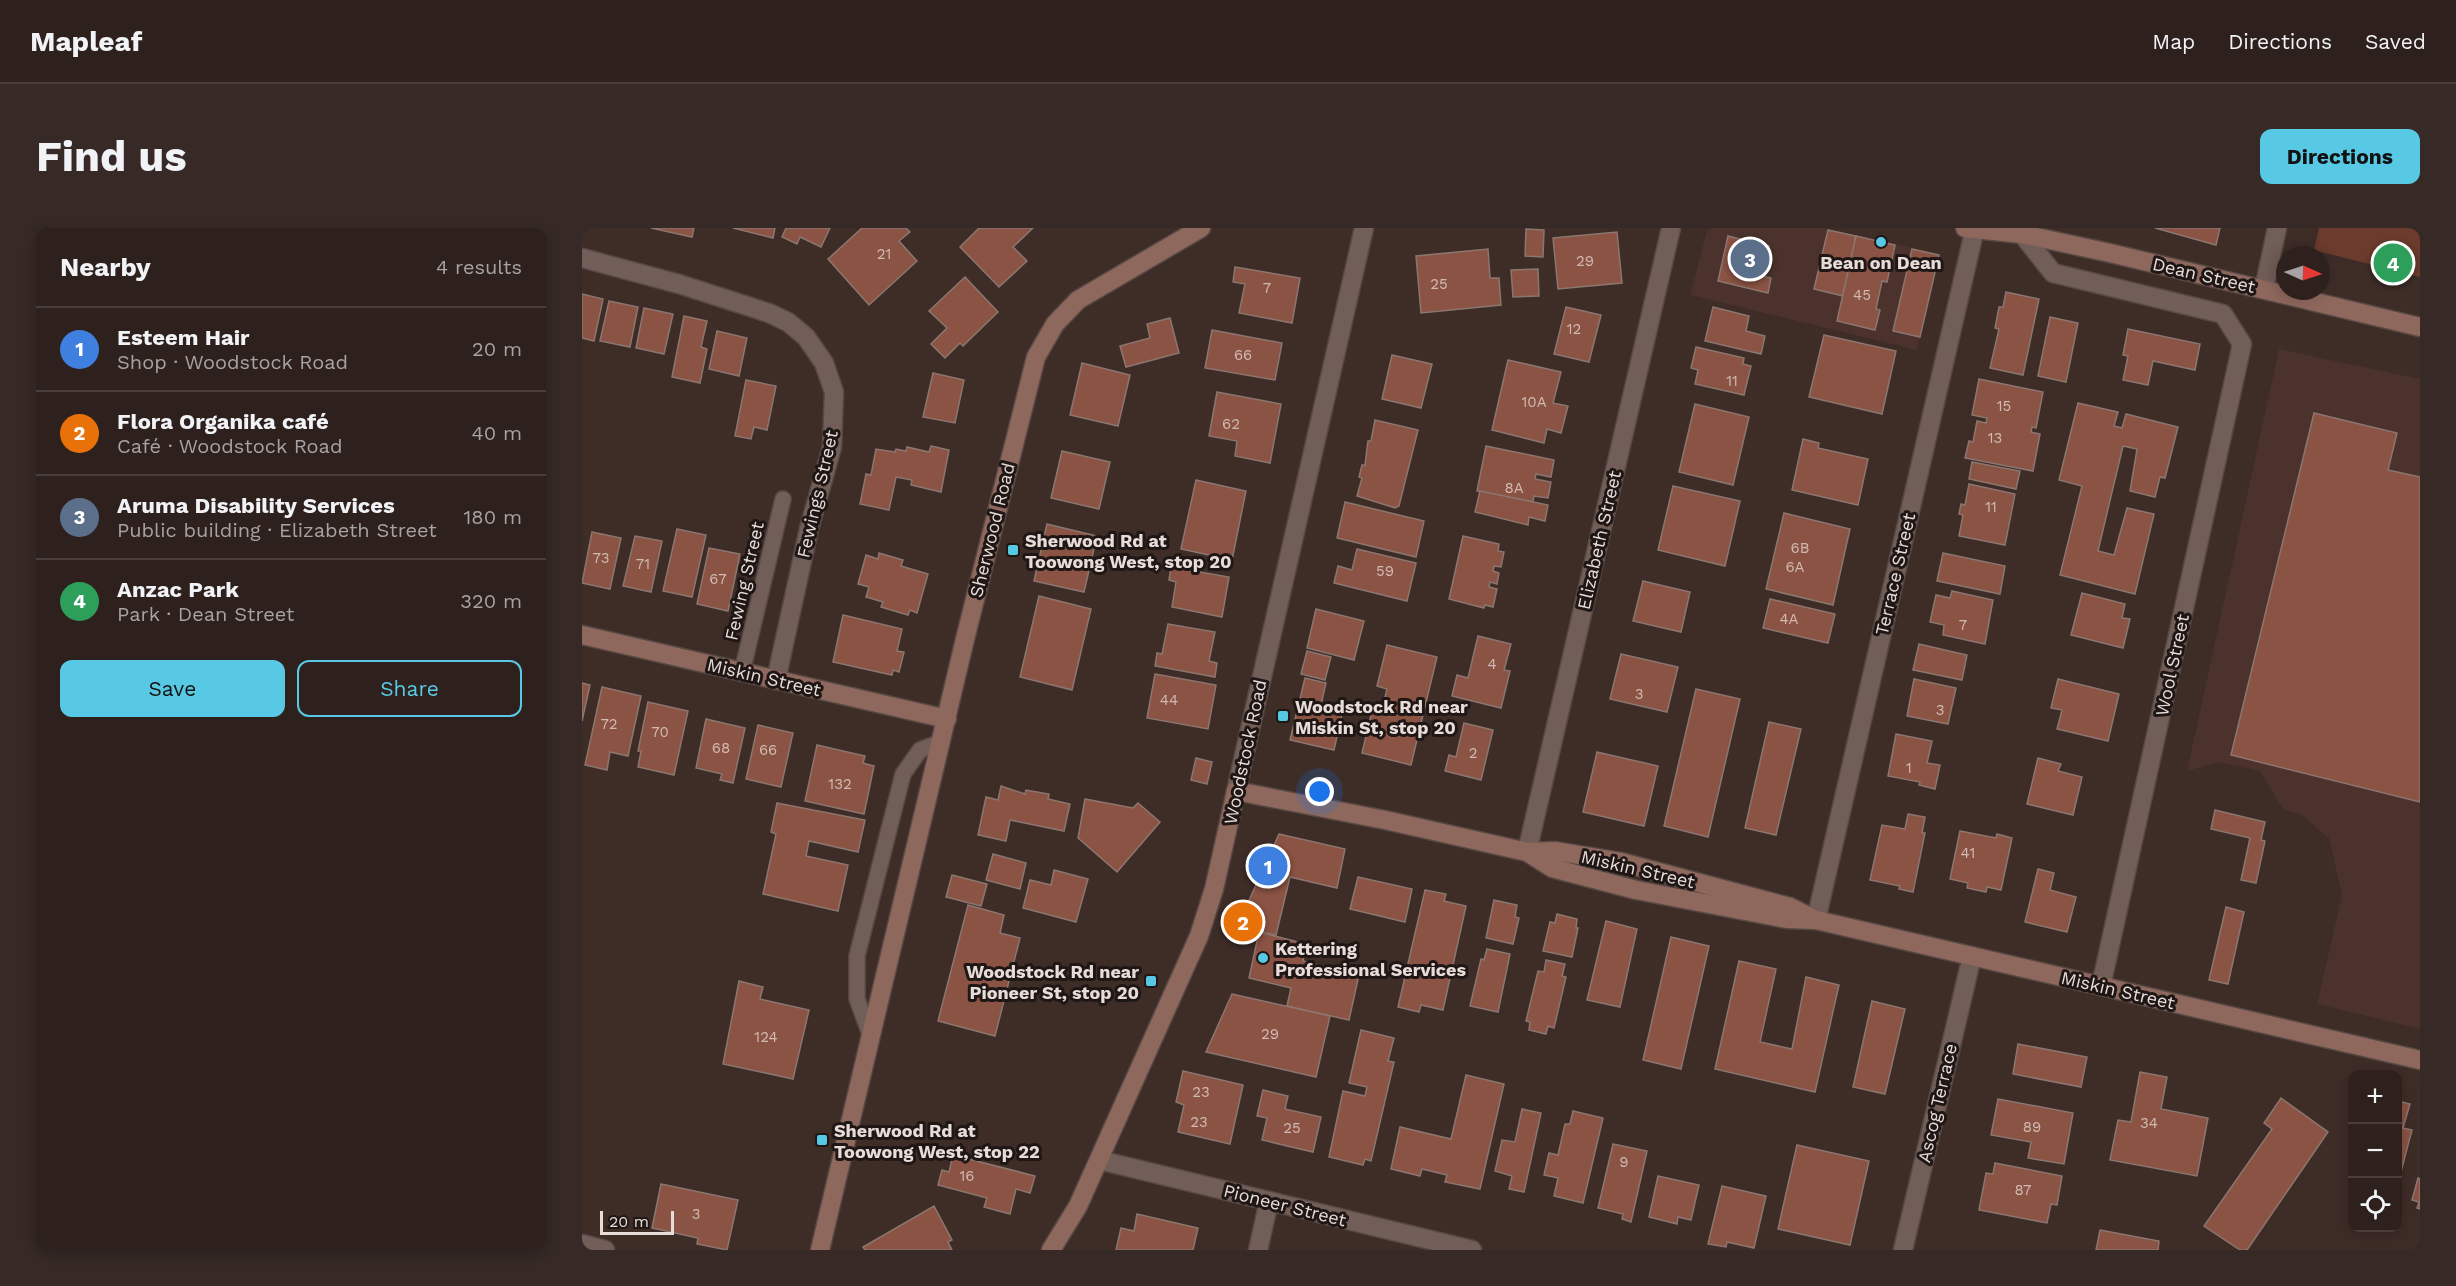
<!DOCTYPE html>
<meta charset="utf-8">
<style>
:root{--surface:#2e211d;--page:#362926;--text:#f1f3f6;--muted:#a7a3a4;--line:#493e3b;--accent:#58c9e4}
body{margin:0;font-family:"Work Sans",sans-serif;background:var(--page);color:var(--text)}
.controls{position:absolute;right:18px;bottom:18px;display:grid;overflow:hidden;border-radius:12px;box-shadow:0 3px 15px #0003}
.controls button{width:54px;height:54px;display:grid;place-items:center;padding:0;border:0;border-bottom:2px solid var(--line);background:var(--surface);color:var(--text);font:30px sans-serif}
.compass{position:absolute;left:1694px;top:18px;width:54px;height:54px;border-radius:50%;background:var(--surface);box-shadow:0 3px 15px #0003;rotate:93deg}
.scale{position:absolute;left:18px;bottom:15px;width:74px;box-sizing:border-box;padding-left:6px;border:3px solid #e8dcd8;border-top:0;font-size:16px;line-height:21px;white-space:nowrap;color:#e8dcd8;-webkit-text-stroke:4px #1f1715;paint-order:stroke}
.you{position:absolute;left:738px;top:564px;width:21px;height:21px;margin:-15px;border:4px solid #fff;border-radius:50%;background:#1a73e8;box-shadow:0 0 0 9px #1a73e833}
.badge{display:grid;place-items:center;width:39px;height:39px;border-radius:50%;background:var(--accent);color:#fff;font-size:20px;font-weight:700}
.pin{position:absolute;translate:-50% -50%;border:3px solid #fff;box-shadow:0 2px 6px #0006}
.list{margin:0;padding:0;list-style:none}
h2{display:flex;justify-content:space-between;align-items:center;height:78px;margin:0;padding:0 24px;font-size:26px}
h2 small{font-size:20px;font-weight:400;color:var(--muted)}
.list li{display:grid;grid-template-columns:39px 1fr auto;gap:18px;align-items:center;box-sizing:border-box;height:84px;padding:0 24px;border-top:2px solid var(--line)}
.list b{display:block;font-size:22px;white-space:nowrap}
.list p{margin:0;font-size:20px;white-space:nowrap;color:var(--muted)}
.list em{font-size:20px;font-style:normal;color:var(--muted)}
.actions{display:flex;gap:12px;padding:18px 24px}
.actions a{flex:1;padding:14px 0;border:2px solid var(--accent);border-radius:12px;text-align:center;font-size:21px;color:var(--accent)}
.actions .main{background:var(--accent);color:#111}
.icon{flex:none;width:33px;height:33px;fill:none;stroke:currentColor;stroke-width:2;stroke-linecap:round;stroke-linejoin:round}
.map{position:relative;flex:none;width:1838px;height:1022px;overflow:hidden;border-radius:12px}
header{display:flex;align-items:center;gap:36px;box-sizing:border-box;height:84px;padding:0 30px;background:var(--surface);border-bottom:2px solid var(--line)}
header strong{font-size:28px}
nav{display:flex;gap:33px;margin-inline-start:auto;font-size:21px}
.intro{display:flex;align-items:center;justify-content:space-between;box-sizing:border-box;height:144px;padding:0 36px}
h1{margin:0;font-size:42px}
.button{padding:15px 27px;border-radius:12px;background:var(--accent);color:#111;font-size:21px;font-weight:700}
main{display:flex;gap:36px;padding:0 36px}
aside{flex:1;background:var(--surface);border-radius:12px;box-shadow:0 3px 15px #0003}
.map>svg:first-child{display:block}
</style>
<header>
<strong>Mapleaf</strong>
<nav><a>Map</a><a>Directions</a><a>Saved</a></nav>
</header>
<div class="intro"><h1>Find us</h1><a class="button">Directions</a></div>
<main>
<aside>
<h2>Nearby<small>4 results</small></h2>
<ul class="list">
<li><span class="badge" style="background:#3f7fe0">1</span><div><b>Esteem Hair</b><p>Shop · Woodstock Road</p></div><em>20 m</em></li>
<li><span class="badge" style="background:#e8710a">2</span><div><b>Flora Organika café</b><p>Café · Woodstock Road</p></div><em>40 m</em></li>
<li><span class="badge" style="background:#5c6f8a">3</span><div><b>Aruma Disability Services</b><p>Public building · Elizabeth Street</p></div><em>180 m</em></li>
<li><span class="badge" style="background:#2e9e5b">4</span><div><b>Anzac Park</b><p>Park · Dean Street</p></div><em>320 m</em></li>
</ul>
<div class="actions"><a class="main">Save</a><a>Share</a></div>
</aside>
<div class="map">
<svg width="1838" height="1022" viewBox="0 0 1838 1022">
<rect width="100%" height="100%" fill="#3e2c27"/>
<g fill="#4b322c">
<polygon points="1129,0 1241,0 1358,26 1335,122 1108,67 1125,3"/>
<polygon points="1697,121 1838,151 1838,801 1735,776 1760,667 1747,610 1718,586 1701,581 1678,543 1636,534 1605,543"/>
</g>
<polygon fill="#6b3b2d" points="1737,0 1838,0 1838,49 1732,22"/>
<g fill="#8b5343" stroke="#8b7670" stroke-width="1.5">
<polygon points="69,0 112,0 110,9"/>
<polygon points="151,0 193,0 191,10"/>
<polygon points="204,0 248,0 239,19 218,9 215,16 200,9"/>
<polygon points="280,0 324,0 328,4 317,13 335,33 287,77 246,31"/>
<polygon points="397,0 451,0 431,19 445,33 417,59 378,19"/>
<polygon points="1573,0 1638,0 1634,17"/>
<polygon points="944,1 962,2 961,29 943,28"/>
<polygon points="1246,2 1274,8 1261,68 1232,61"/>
<polygon points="1035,4 1040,55 976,61 971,10"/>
<polygon points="1146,8 1187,18 1180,48 1189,50 1186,65 1136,53"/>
<polygon points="1274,8 1313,17 1305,54 1300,53 1294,81 1298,82 1293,102 1255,93"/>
<polygon points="906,21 908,50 917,50 919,77 839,85 834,28"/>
<polygon points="1330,21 1357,27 1338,109 1311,103"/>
<polygon points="653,39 718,50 710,95 657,85 663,56 651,54"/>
<polygon points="956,41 957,68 931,69 929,42"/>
<polygon points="383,49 416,84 381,118 378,115 363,130 349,116 365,100 347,83"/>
<polygon points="1424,64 1457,71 1441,147 1408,140 1417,101 1413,100 1417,79 1421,79"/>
<polygon points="0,66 21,71 12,113 0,110"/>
<polygon points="27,73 56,79 48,119 18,113"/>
<polygon points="984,79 1019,87 1007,134 972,126"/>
<polygon points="1131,79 1167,88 1164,103 1183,108 1179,126 1123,113"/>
<polygon points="62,80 91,86 82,126 54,120"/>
<polygon points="102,88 125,93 119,119 125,121 118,155 90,149"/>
<polygon points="1468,89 1496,95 1484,154 1456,148"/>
<polygon points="588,90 597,125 544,139 538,118 568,110 565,96"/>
<polygon points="1546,101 1618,116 1613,142 1571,133 1566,157 1541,152 1546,128 1541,127"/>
<polygon points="630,102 700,115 693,152 623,140"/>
<polygon points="135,103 165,110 157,148 127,141"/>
<polygon points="1242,107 1314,123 1300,186 1227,169"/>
<polygon points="1114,119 1162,130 1161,136 1169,138 1162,167 1113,156 1116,142 1109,140"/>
<polygon points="810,127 850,136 839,180 800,171"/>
<polygon points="926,132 979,144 971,175 986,178 979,205 965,201 962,215 910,202"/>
<polygon points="500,135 548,147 536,198 488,187"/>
<polygon points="351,145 382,152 373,195 341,189"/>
<polygon points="1397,151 1461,164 1454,200 1450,199 1449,204 1458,206 1451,243 1383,230 1387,213 1391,214 1395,193 1404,195 1405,190 1390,187"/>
<polygon points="164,152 194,158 185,202 172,199 169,211 153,208"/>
<polygon points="635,164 699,176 688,235 653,228 655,213 627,208"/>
<polygon points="1496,175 1536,184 1532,198 1540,200 1544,186 1596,199 1583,250 1578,249 1573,269 1548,263 1555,221 1541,218 1516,323 1532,327 1545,280 1572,286 1553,366 1478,347 1500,258 1477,252"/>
<polygon points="1113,176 1167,189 1151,257 1097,244"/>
<polygon points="1732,185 1815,205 1806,242 1838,249 1838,574 1649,527"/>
<polygon points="793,192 836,202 817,278 813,280 775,268 780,250 777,249 780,237 783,237 786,213 789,213"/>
<polygon points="1221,211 1237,215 1236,220 1286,231 1276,277 1210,262"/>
<polygon points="349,218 367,222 359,264 329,257 330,252 314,249 307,282 278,276 284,246 289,247 294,221 313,224 314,221 324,223 325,219 347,224"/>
<polygon points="904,218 972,232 969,249 954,246 953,251 969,254 966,270 952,268 951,274 895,263"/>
<polygon points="480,223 528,234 517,281 469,270"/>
<polygon points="1390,234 1438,243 1434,261 1387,251"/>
<polygon points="614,252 664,263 650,332 599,321"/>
<polygon points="1387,256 1433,266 1423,317 1377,308 1381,287 1377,286 1379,276 1383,277"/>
<polygon points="1091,258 1158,273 1143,338 1076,322"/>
<polygon points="898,263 966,277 963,293 947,289 946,297 893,284"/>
<polygon points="763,274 842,293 834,329 755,310"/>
<polygon points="1202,285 1268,301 1251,377 1184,361"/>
<polygon points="465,296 515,308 502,364 452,353"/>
<polygon points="95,301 124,307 110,369 81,363"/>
<polygon points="10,304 39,310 28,361 0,355"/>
<polygon points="53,308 80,313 69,364 41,358"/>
<polygon points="881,308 917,316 916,323 922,324 919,339 912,338 911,343 917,345 915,356 908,354 907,359 915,361 911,379 903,377 902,380 867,371"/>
<polygon points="127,320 158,326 146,383 115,376"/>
<polygon points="775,321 834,335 825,373 752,355 756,338 770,342"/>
<polygon points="297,325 321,332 319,338 346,346 335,385 328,382 326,387 299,379 301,374 284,369 287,359 276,356 284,327 296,331"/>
<polygon points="1361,325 1423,338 1418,366 1355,353"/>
<polygon points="589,339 647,349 640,389 590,379 594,354 587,352"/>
<polygon points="1061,353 1108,364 1099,404 1051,393"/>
<polygon points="1370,363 1411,372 1403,416 1361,407 1362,397 1348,394 1354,367 1368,370"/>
<polygon points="1500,365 1543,376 1540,390 1548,391 1541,420 1489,407"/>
<polygon points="457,368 509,381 490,462 438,449"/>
<polygon points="1188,371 1253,386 1246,415 1181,400"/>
<polygon points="734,381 782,393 772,432 725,420"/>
<polygon points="261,387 320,401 315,423 322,424 317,444 311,442 310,447 251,434"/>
<polygon points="586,396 633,404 627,433 635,435 633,449 573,438 575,425 580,426"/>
<polygon points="896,408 929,416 922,442 928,443 919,480 870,468 875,447 886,450"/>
<polygon points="1337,416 1385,427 1380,452 1331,442"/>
<polygon points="805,417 855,429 829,537 780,525 790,483 799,485 805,461 795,458"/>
<polygon points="725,423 749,429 743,452 719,446"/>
<polygon points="1039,426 1096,439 1085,484 1028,471"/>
<polygon points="573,446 634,457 626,501 565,490"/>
<polygon points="723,450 744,455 738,481 760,486 752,522 708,512"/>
<polygon points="1332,451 1374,460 1366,496 1325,488"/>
<polygon points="1476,451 1537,466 1526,513 1475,501 1480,482 1469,480"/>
<polygon points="0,455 8,457 0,493"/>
<polygon points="20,459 59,468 46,528 28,524 25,542 3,537"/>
<polygon points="1114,461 1158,471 1126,609 1082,598"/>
<polygon points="66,474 106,483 92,547 56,539 59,523 56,523"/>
<polygon points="124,491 163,500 151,555 138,552 140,546 114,540"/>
<polygon points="1187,494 1219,501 1194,607 1163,600"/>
<polygon points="882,495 911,502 899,552 863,543 867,527 874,529"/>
<polygon points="176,497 211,505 199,559 164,551"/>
<polygon points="1314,506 1350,513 1345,535 1358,537 1353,561 1337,557 1338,554 1306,548"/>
<polygon points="235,517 283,528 281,535 292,538 282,586 223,573"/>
<polygon points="1015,524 1076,538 1062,598 1001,584"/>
<polygon points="614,530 630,534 625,556 609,552"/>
<polygon points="1456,530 1479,536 1476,543 1500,549 1491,587 1445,576"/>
<polygon points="419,558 443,566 444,562 467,566 466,571 488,576 482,603 428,592 424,613 396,607 404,569 416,572"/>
<polygon points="503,571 551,580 556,575 578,594 535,644 496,610"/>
<polygon points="195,575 283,592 276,624 227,613 224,628 266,637 256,683 181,666 194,606 189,604"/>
<polygon points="1633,582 1683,594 1679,612 1683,613 1674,655 1659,652 1668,610 1629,601"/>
<polygon points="1326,586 1343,589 1340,605 1343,605 1331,664 1317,661 1318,658 1288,652 1300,597 1323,601"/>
<polygon points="1378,603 1414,610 1415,606 1430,610 1419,662 1405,659 1404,664 1385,660 1386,655 1368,651"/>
<polygon points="697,606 763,621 755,660 708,649 694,707 655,699"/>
<polygon points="411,626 444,635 438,661 404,652"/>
<polygon points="1456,641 1472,645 1468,662 1494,669 1485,704 1443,694"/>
<polygon points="472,642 506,651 494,694 441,680 448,652 469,657"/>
<polygon points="370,647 405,656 399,678 364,669"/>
<polygon points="776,649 830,661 823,694 768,681"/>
<polygon points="843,662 864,666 862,673 884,678 861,782 839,777 837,784 816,779"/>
<polygon points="912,672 935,677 933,689 937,690 931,716 904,710"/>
<polygon points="386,677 422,687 418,705 438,710 413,808 356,793"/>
<polygon points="1644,679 1662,684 1646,756 1627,752"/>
<polygon points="975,686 995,691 994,700 996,700 990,729 961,723 968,694 973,695"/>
<polygon points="1024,693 1055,701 1038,779 1005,772"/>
<polygon points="677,704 724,716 721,733 777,747 767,792 705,778 709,760 667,750"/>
<polygon points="1089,709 1127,718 1099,841 1061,832"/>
<polygon points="905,721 928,726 916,784 888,778 899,731 902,732"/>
<polygon points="964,732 983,736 980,748 984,749 972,800 966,798 964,806 947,802 948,794 944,793 956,743 962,744"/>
<polygon points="1157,733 1194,741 1178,814 1210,821 1224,749 1257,757 1233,864 1133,841"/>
<polygon points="157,753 181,759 178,771 227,782 211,851 141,836"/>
<polygon points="650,766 748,788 734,849 624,824"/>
<polygon points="1290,773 1323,781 1303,866 1271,859"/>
<polygon points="779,802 812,810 806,833 812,834 789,933 783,931 781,937 747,929 761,863 783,868 785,859 767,855"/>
<polygon points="1436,816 1505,829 1499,859 1431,846"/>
<polygon points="601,843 661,857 648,916 596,904 602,877 594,874"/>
<polygon points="1558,844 1585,849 1579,881 1626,890 1615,948 1528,932 1536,892 1549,894"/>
<polygon points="884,847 922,856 898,961 863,954 865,947 840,941 838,948 809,941 818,899 869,911"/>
<polygon points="681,862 706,868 703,881 739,889 731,924 680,912 685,890 675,888"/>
<polygon points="1699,870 1746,904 1665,1022 1658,1022 1622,998 1690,901 1682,895"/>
<polygon points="1416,871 1491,885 1482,936 1446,930 1449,914 1409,907"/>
<polygon points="1816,873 1828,876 1821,900 1830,902 1816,955"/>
<polygon points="940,881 959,885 942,964 927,961 930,948 913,943 920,912 933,914"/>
<polygon points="991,883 1021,890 1001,975 972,968 976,950 962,947 967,925 976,927 983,896 988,896"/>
<polygon points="1031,916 1065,923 1049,994 1040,991 1041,986 1016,980"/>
<polygon points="1215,917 1287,933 1268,1017 1196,1001"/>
<polygon points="371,927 453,948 448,965 434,961 428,986 402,979 405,970 356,957 360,942 367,944"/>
<polygon points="1413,935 1480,948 1475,977 1469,976 1465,995 1397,982 1404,945 1411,946"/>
<polygon points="1076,948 1117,957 1109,992 1096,989 1095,996 1067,989"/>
<polygon points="1836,950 1838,951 1838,981 1835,980 1837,974 1830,972"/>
<polygon points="79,956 156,972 145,1022 115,1016 116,1010 70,1000"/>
<polygon points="1140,958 1184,968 1172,1020 1145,1014 1144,1019 1126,1016"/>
<polygon points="352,978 370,1012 366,1014 370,1022 283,1022 281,1019"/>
<polygon points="555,986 616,1000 611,1022 534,1022 539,1000 552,1003"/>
<polygon points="1518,1002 1577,1013 1576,1022 1514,1022"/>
</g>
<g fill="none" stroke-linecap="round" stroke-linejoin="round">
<defs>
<g id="lane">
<polyline points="160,444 201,271"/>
<polyline points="289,809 275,771 275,728 321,546 338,522 359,514"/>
</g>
<g id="street">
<polyline points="1440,6 1471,45 1641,86 1660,116 1519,758"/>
<polyline points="0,30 97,56 187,85 206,94 224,109 242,135 252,164 250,219 227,301 194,452"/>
<polyline points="1682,61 1695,0"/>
<polyline points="654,563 782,0"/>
<polyline points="945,624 1089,0"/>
<polyline points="1234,692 1393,0"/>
<polyline points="517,932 890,1022"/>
<polyline points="0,1016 23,1022"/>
<polyline points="676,1022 687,973"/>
<polyline points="1321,1022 1390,728"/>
</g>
<g id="secondary">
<polyline points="1383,0 1440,6 1528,25 1838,99"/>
<polyline points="0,407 365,491"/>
<polyline points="945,624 973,623 1039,634 1208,679 1230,690"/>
<polyline points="238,1022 383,411 454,129 473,96 496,72 619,0"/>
<polyline points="469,1022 496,978 617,708 632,661 654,563 803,592 945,624 970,640 1054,662 1205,691 1234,692 1838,832"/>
</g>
</defs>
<use href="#lane" stroke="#574844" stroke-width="18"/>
<use href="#street" stroke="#574844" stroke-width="21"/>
<use href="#secondary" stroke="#574844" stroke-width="21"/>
<use href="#lane" stroke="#725e58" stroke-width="15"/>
<use href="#street" stroke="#725e58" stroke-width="18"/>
<use href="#secondary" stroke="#8f685d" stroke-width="18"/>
</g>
<g fill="#58c9e4" stroke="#1f1715" stroke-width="2">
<circle cx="1299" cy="14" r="6"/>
<rect x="425" y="316" width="12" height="12" rx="3"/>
<rect x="695" y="482" width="12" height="12" rx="3"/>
<circle cx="681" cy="730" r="6"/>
<rect x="563" y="747" width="12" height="12" rx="3"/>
<rect x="234" y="906" width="12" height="12" rx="3"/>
</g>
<g text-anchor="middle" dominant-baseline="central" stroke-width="6" stroke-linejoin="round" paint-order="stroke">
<g font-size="15" fill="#d1bab3">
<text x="302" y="26">21</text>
<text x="1003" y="33">29</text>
<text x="857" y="56">25</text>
<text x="685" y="60">7</text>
<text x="1280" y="67">45</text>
<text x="992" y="101">12</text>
<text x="661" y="127">66</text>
<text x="1150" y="153">11</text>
<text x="952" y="174">10A</text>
<text x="1422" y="178">15</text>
<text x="649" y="196">62</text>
<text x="1413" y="210">13</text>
<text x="932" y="260">8A</text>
<text x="1409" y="279">11</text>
<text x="1218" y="320">6B</text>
<text x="19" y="330">73</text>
<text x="61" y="336">71</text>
<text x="1213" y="339">6A</text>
<text x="803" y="343">59</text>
<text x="136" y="351">67</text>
<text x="1207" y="391">4A</text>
<text x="1381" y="397">7</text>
<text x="910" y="436">4</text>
<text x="1057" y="466">3</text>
<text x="587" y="472">44</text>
<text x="1358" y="482">3</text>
<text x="27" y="496">72</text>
<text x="78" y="504">70</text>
<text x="139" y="520">68</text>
<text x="186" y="522">66</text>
<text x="891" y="525">2</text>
<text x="1327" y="540">1</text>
<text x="258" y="556">132</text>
<text x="1386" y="625">41</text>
<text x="688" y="806">29</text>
<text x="184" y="809">124</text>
<text x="619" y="864">23</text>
<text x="617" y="894">23</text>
<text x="1567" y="895">34</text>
<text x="1450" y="899">89</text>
<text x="710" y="900">25</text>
<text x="1042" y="934">9</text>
<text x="385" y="948">16</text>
<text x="1441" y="962">87</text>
<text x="114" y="986">3</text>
</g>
<g font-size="18" font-weight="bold" fill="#e8dcd8" stroke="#1f1715" text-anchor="start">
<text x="1299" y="34" text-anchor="middle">Bean on Dean</text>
<text x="443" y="312">Sherwood Rd at<tspan x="443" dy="21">Toowong West, stop 20</tspan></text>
<text x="713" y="478">Woodstock Rd near<tspan x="713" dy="21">Miskin St, stop 20</tspan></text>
<text x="693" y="720">Kettering<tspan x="693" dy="21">Professional Services</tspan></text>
<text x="557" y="743" text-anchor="end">Woodstock Rd near<tspan x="557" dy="21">Pioneer St, stop 20</tspan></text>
<text x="252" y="902">Sherwood Rd at<tspan x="252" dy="21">Toowong West, stop 22</tspan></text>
</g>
<g font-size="18" fill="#e8dcd8" stroke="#1f1715">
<text transform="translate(1622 47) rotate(13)">Dean Street</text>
<text transform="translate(235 266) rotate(-77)">Fewings Street</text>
<text transform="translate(410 302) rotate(-76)">Sherwood Road</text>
<text transform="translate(1017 312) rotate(-77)">Elizabeth Street</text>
<text transform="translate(1313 346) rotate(-77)">Terrace Street</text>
<text transform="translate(162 353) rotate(-77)">Fewing Street</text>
<text transform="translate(1590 437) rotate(-78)">Wool Street</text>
<text transform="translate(182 449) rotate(13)">Miskin Street</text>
<text transform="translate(663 524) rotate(-78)">Woodstock Road</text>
<text transform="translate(1056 641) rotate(13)">Miskin Street</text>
<text transform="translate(1536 762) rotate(13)">Miskin Street</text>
<text transform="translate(1355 875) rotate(-77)">Ascog Terrace</text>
<text transform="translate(703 977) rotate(14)">Pioneer Street</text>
</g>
</g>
</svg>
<div class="controls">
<button>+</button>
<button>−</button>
<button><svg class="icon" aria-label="locate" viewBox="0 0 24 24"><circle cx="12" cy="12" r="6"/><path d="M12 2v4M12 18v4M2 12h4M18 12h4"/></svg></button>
</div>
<svg class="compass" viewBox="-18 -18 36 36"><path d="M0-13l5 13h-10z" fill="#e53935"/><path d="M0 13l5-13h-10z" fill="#a7a3a4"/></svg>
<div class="scale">20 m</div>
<div class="you"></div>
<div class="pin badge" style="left:686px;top:638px;background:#3f7fe0">1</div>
<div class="pin badge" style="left:661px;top:694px;background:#e8710a">2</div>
<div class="pin badge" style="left:1168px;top:31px;background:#5c6f8a">3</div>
<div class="pin badge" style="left:1811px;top:35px;background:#2e9e5b">4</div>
</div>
</main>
